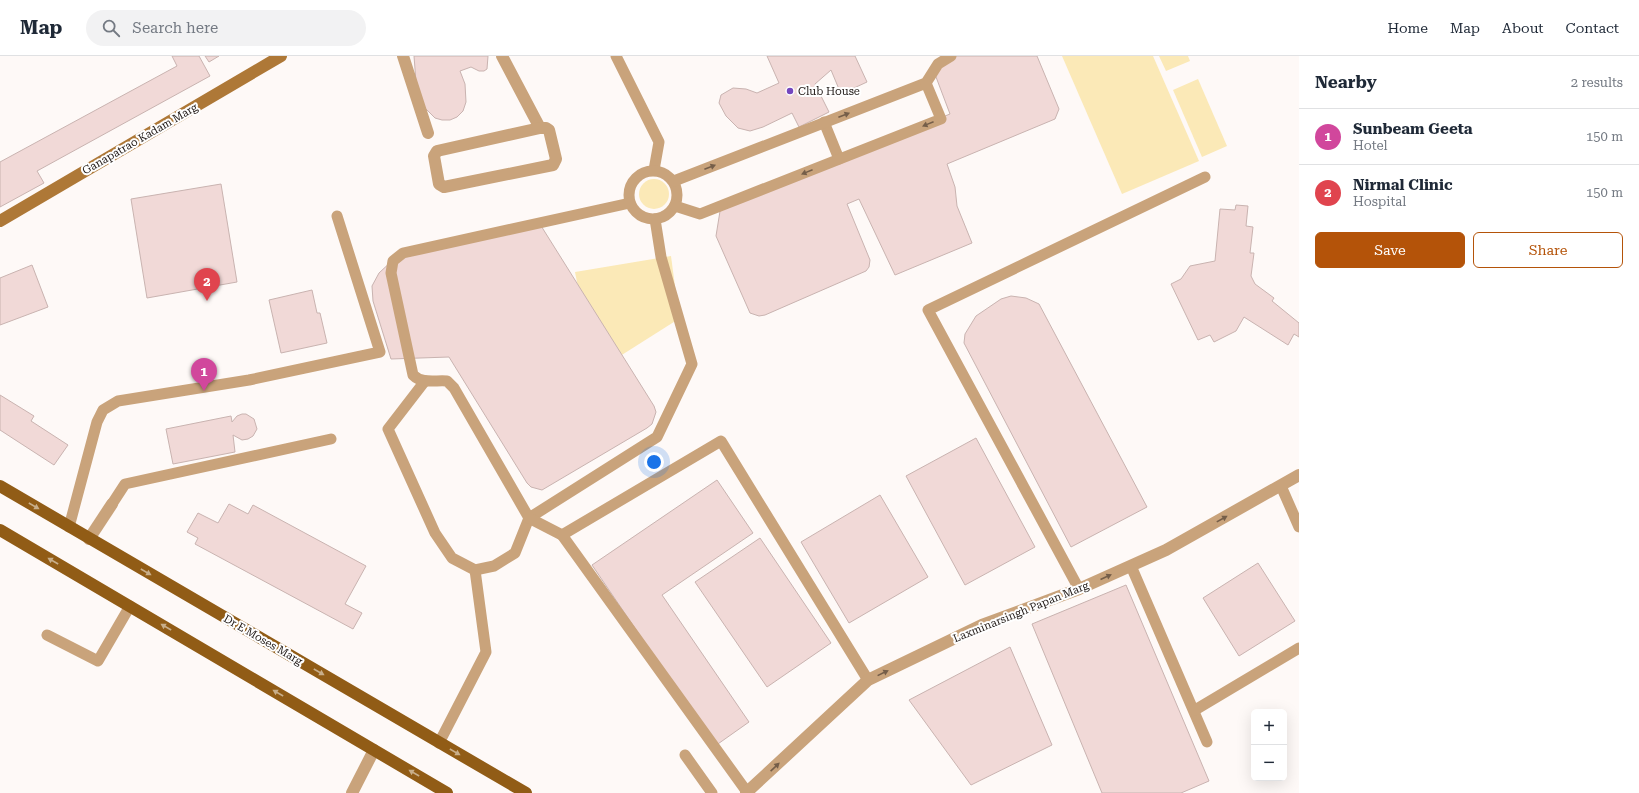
<!DOCTYPE html>
<meta charset="utf-8">
<style>
:root{--surface:#fff;--page:#f2f2f3;--text:#1f2937;--muted:#747a83;--line:#e0e1e3;--accent:#b45309}
body{margin:0;font-family:"Roboto Serif",serif;background:var(--page);color:var(--text)}
.controls{position:absolute;right:12px;bottom:12px;display:grid;overflow:hidden;border-radius:6px;box-shadow:0 4px 16px #0002}
.controls button{width:36px;height:36px;display:grid;place-items:center;padding:0;border:0;border-bottom:1px solid var(--line);background:var(--surface);color:var(--text);font:20px sans-serif}
.you{position:absolute;left:654px;top:406px;width:14px;height:14px;margin:-10px;border:3px solid #fff;border-radius:50%;background:#1a73e8;box-shadow:0 0 0 6px #1a73e833}
.badge{display:grid;place-items:center;width:26px;height:26px;border-radius:50%;background:var(--accent);color:#fff;font-size:13px;font-weight:700}
.pin{position:absolute;translate:-50% -33px;filter:drop-shadow(0 1px 2px #0008)}
.pin::after{content:'';position:absolute;top:21px;width:14px;height:12px;background:inherit;clip-path:polygon(0 0,100% 0,50% 100%)}
.list{margin:0;padding:0;list-style:none}
h2{display:flex;justify-content:space-between;align-items:center;height:52px;margin:0;padding:0 16px;font-size:17px}
h2 small{font-size:13px;font-weight:400;color:var(--muted)}
.list li{display:grid;grid-template-columns:26px 1fr auto;gap:12px;align-items:center;box-sizing:border-box;height:56px;padding:0 16px;border-top:1px solid var(--line)}
.list b{display:block;font-size:15px;white-space:nowrap}
.list p{margin:0;font-size:13px;white-space:nowrap;color:var(--muted)}
.list em{font-size:13px;font-style:normal;color:var(--muted)}
.actions{display:flex;gap:8px;padding:12px 16px}
.actions a{flex:1;padding:9px 0;border:1px solid var(--accent);border-radius:6px;text-align:center;font-size:14px;color:var(--accent)}
.actions .main{background:var(--accent);color:#fff}
.icon{flex:none;width:22px;height:22px;fill:none;stroke:currentColor;stroke-width:2;stroke-linecap:round;stroke-linejoin:round}
.map{position:relative;flex:none;width:1299px;height:737px;overflow:hidden}
header{display:flex;align-items:center;gap:24px;box-sizing:border-box;height:56px;padding:0 20px;background:var(--surface);border-bottom:1px solid var(--line)}
header strong{font-size:19px}
nav{display:flex;gap:22px;margin-inline-start:auto;font-size:14px}
.search{width:280px;height:36px;background:var(--page);display:flex;align-items:center;gap:10px;box-sizing:border-box;padding:0 14px;border-radius:22px;color:var(--muted);font-size:15px}
main{display:flex}
aside{flex:1;background:var(--surface)}
.map>svg:first-child{display:block}
</style>
<header>
<strong>Map</strong>
<div class="search"><svg class="icon" aria-label="search" viewBox="0 0 24 24"><circle cx="10" cy="10" r="6"/><path d="M15 15l6 6"/></svg>Search here</div>
<nav><a>Home</a><a>Map</a><a>About</a><a>Contact</a></nav>
</header>
<main>
<div class="map">
<svg width="1299" height="737" viewBox="0 0 1299 737">
<rect width="100%" height="100%" fill="#fef9f7"/>
<g fill="#fbe9b7">
<polygon points="1062,0 1153,0 1199,105 1122,138"/>
<polygon points="1159,0 1188,0 1190,5 1166,15"/>
<polygon points="1198,23 1227,90 1202,101 1173,34"/>
<circle cx="654" cy="138" r="15"/>
<polygon points="671,200 676,238 677,264 617,302 587,277 575,216"/>
</g>
<g fill="#f1d9d7" stroke="#c9b3b0">
<polygon points="172,0 199,0 210,20 37,115 44,127 0,151 0,106 177,10"/>
<polygon points="205,0 219,0 209,6"/>
<polygon points="414,0 488,0 487,13 484,15 479,15 471,11 460,15 465,28 466,46 463,55 457,61 450,64 442,64 435,62 425,52 416,26"/>
<polygon points="767,0 855,0 867,26 841,38 831,14 815,28 829,56 799,71 792,57 763,71 750,75 738,72 726,60 719,47 721,39 733,32 746,33 757,37 779,27"/>
<polygon points="942,0 1037,0 1059,53 1055,63 947,108 955,131 957,150 972,187 895,219 859,143 847,148 870,204 869,211 866,215 765,259 759,260 750,257 716,180 721,149 950,58 933,13"/>
<polygon points="221,128 237,226 147,242 131,143"/>
<polygon points="1236,149 1248,150 1246,170 1253,171 1250,197 1254,197 1251,220 1255,228 1274,242 1272,245 1299,267 1299,281 1294,278 1288,289 1244,261 1236,275 1214,286 1210,279 1198,284 1171,228 1181,223 1190,210 1215,205 1220,153 1235,154"/>
<polygon points="538,165 654,350 656,356 652,368 647,372 542,434 531,431 527,427 449,301 391,303 373,245 372,230 379,217 394,203"/>
<polygon points="32,209 48,251 0,269 0,222"/>
<polygon points="312,234 317,257 320,257 327,287 281,297 269,244"/>
<polygon points="1011,240 1026,242 1039,248 1147,451 1071,491 964,287 965,278 976,260 1001,243"/>
<polygon points="0,339 34,360 31,365 68,389 54,409 0,374"/>
<polygon points="242,358 246,358 254,363 257,373 253,380 248,383 242,384 233,379 235,396 173,408 166,373 231,360 232,366 237,360"/>
<polygon points="976,382 1035,491 965,529 906,420"/>
<polygon points="717,424 753,477 662,539 749,666 715,690 592,509"/>
<polygon points="880,439 928,521 849,567 801,486"/>
<polygon points="229,448 248,458 253,449 366,510 345,548 362,557 353,573 195,488 198,482 187,476 198,457 218,467"/>
<polygon points="760,482 831,587 767,631 695,526"/>
<polygon points="1258,507 1295,565 1239,600 1203,542"/>
<polygon points="1126,529 1209,725 1181,737 1102,737 1032,568"/>
<polygon points="1010,591 1052,689 971,729 909,644"/>
</g>
<g fill="none" stroke-linecap="round" stroke-linejoin="round">
<g stroke="#c9a37b" stroke-width="11">
<polyline points="616,0 659,86 654,114"/>
<polyline points="824,66 839,103"/>
<circle cx="653" cy="139" r="24"/>
<polyline points="674,125 926,27 938,8 951,0"/>
<polyline points="675,150 700,158 941,63 926,27"/>
<polyline points="425,325 388,373 435,477 452,502 475,514 494,510 515,497 529,462 657,381 692,308 661,201 655,163"/>
<polyline points="1281,430 1299,471"/>
<polyline points="112,448 125,428 331,383"/>
<polyline points="69,471 97,366 103,354 118,345 249,324 380,296 337,160"/>
<path d="M562 479 529 462 454 332 447 325C435 324 422 328 413 319L391 217 393 205 403 197 630 147"/>
<polyline points="1131,510 1207,686"/>
<polyline points="1079,533 928,254 1205,121"/>
<polyline points="47,579 98,605 130,550"/>
<polyline points="1195,654 1299,592"/>
<polyline points="439,687 486,596 475,514"/>
<polyline points="685,699 712,737"/>
<polyline points="747,736 562,479 721,385 868,624"/>
</g>
<g stroke="#c9a37b" stroke-width="12">
<polyline points="403,0 428,77"/>
<polyline points="502,0 540,72"/>
<polygon points="540,72 546,72 549,74 556,103 553,109 444,131 439,128 434,100 437,95"/>
<polyline points="89,483 112,448"/>
<polyline points="352,737 374,694"/>
<polyline points="746,737 868,624 982,569 1079,533 1166,494 1299,419"/>
</g>
<polyline stroke="#ae7837" stroke-width="12" points="0,165 281,0"/>
<g stroke="#915c16" stroke-width="12">
<polyline points="0,430 526,737"/>
<polyline points="0,474 447,737"/>
</g>
</g>
<defs><path id="oneway-solid" d="M-6-.8H1V-3.2L6.5 0L1 3.2V.8H-6Z"/></defs>
<g fill="#755e49">
<use href="#oneway-solid" transform="translate(844 59) rotate(-21)"/>
<use href="#oneway-solid" transform="translate(928 68) rotate(158)"/>
<use href="#oneway-solid" transform="translate(710 111) rotate(-21)"/>
<use href="#oneway-solid" transform="translate(807 116) rotate(158)"/>
<use href="#oneway-solid" transform="translate(1222 463) rotate(-29)"/>
<use href="#oneway-solid" transform="translate(1106 521) rotate(-24)"/>
<use href="#oneway-solid" transform="translate(883 617) rotate(-26)"/>
<use href="#oneway-solid" transform="translate(775 711) rotate(-43)"/>
</g>
<g fill="#c8ae8a">
<use href="#oneway-solid" transform="translate(34 450) rotate(30)"/>
<use href="#oneway-solid" transform="translate(53 505) rotate(-150)"/>
<use href="#oneway-solid" transform="translate(146 516) rotate(30)"/>
<use href="#oneway-solid" transform="translate(166 571) rotate(-150)"/>
<use href="#oneway-solid" transform="translate(319 616) rotate(30)"/>
<use href="#oneway-solid" transform="translate(278 637) rotate(-150)"/>
<use href="#oneway-solid" transform="translate(455 696) rotate(30)"/>
<use href="#oneway-solid" transform="translate(414 717) rotate(-150)"/>
</g>
<circle fill="#7446be" stroke="#fff" stroke-width="1.5" cx="790" cy="35" r="4"/>
<g text-anchor="middle" dominant-baseline="central" stroke-width="4" stroke-linejoin="round" paint-order="stroke">
<g font-size="11" fill="#211a17" stroke="#fff" text-anchor="start">
<text x="798" y="35">Club House</text>
</g>
<g font-size="11" fill="#211a17" stroke="#fff">
<text transform="translate(140 83) rotate(-30)">Ganapatrao Kadam Marg</text>
<text transform="translate(1021 556) rotate(-22)">Laxminarsingh Papan Marg</text>
<text transform="translate(263 584) rotate(30)">Dr E Moses Marg</text>
</g>
</g>
</svg>
<div class="controls">
<button>+</button>
<button>−</button>
</div>
<div class="you"></div>
<div class="pin badge" style="left:204px;top:335px;background:#d1479c">1</div>
<div class="pin badge" style="left:207px;top:245px;background:#e0444e">2</div>
</div>
<aside>
<h2>Nearby<small>2 results</small></h2>
<ul class="list">
<li><span class="badge" style="background:#d1479c">1</span><div><b>Sunbeam Geeta</b><p>Hotel</p></div><em>150 m</em></li>
<li><span class="badge" style="background:#e0444e">2</span><div><b>Nirmal Clinic</b><p>Hospital</p></div><em>150 m</em></li>
</ul>
<div class="actions"><a class="main">Save</a><a>Share</a></div>
</aside>
</main>
